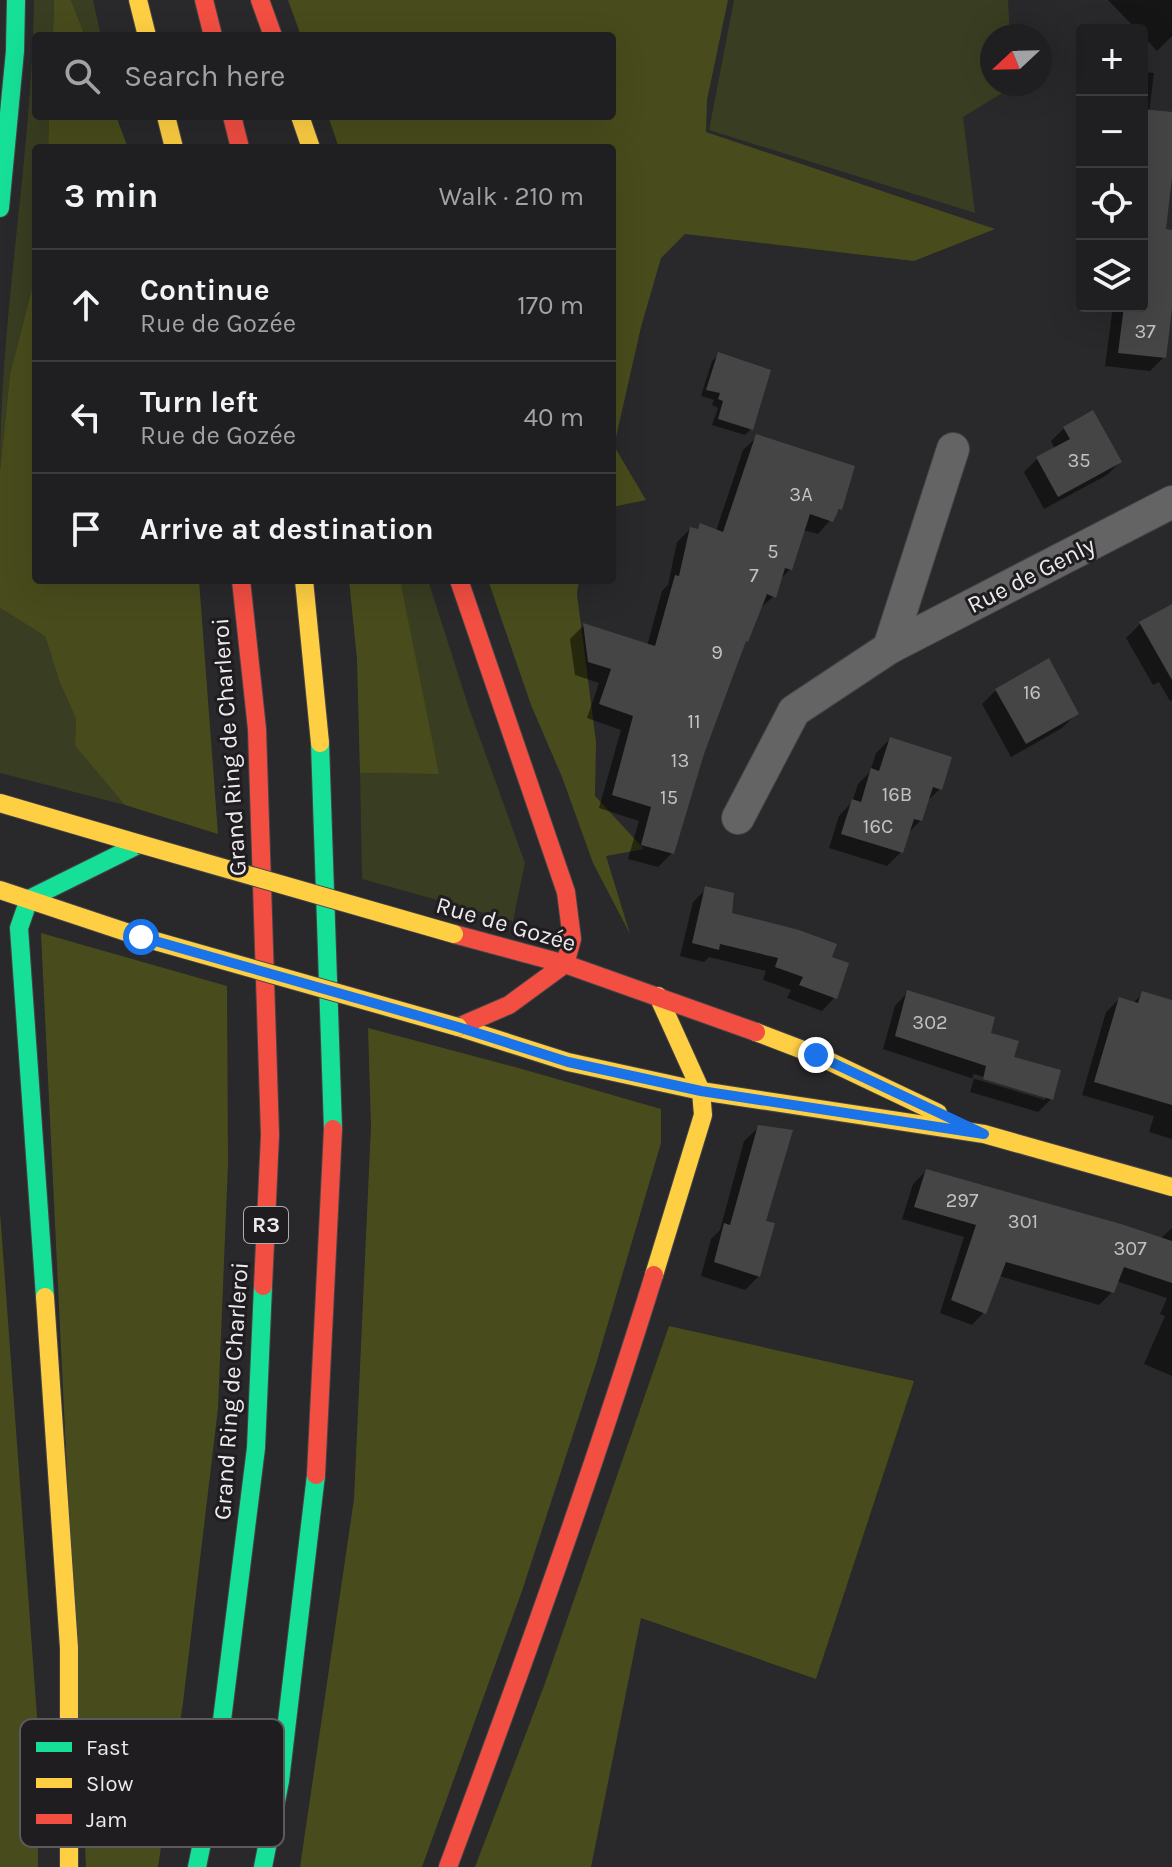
<!DOCTYPE html>
<meta charset="utf-8">
<style>
:root{--surface:#1f1e20;--page:#272729;--text:#f1f3f6;--muted:#a1a2a5;--line:#3c3c3e}
body{margin:0;font-family:Karla,sans-serif;background:var(--page);color:var(--text)}
.controls{position:absolute;right:24px;top:24px;display:grid;overflow:hidden;border-radius:8px;box-shadow:0 8px 32px #0002}
.controls button{width:72px;height:72px;display:grid;place-items:center;padding:0;border:0;border-bottom:2px solid var(--line);background:var(--surface);color:var(--text);font:40px sans-serif}
.compass{position:absolute;left:980px;top:24px;width:72px;height:72px;border-radius:50%;background:var(--surface);box-shadow:0 8px 32px #0002;rotate:248deg}
.stop{position:absolute;width:24px;height:24px;margin:-18px;border:6px solid #1a73e8;border-radius:50%;background:#fff}
.stop.end{background:#1a73e8;border-color:#fff;box-shadow:0 2px 8px #0008}
.list{margin:0;padding:0;list-style:none}
h2{display:flex;justify-content:space-between;align-items:center;height:104px;margin:0;padding:0 32px;font-size:34px}
h2 small{font-size:26px;font-weight:400;color:var(--muted)}
.list li{display:grid;grid-template-columns:52px 1fr auto;gap:24px;align-items:center;box-sizing:border-box;height:112px;padding:0 32px;border-top:2px solid var(--line)}
.list b{display:block;font-size:30px;white-space:nowrap}
.list p{margin:0;font-size:26px;white-space:nowrap;color:var(--muted)}
.list em{font-size:26px;font-style:normal;color:var(--muted)}
.icon{flex:none;width:44px;height:44px;fill:none;stroke:currentColor;stroke-width:2;stroke-linecap:round;stroke-linejoin:round}
.map{position:relative;flex:none;width:1172px;height:1867px;overflow:hidden}
.search{position:absolute;background:var(--surface);box-shadow:0 8px 32px #0002;left:32px;top:32px;width:584px;height:88px;display:flex;align-items:center;gap:20px;box-sizing:border-box;padding:0 28px;border-radius:8px;color:var(--muted);font-size:30px}
.panel{position:absolute;background:var(--surface);box-shadow:0 8px 32px #0002;left:32px;top:144px;width:584px;height:440px;border-radius:8px}
.map>svg:first-child{display:block}
</style>
<div class="map">
<svg width="1172" height="1867" viewBox="0 0 1172 1867">
<rect width="100%" height="100%" fill="#29282a"/>
<g fill="#393d21">
<path d="M34 0H54L53 36H36V116H49L48 148H36V273L10 374 0 471C0 314 32 157 34 0Z"/>
<polygon points="71,0 93,0 101,36 85,36"/>
<polygon points="734,0 1008,0 1010,36 992,36 992,84 1013,84 1014,86 963,117 975,213 709,130"/>
<polygon points="395,580 428,580 469,708 525,863 513,921 362,879 360,773 439,774"/>
<polygon points="0,608 45,636 60,683 76,719 75,746 125,805 0,773"/>
</g>
<g fill="#484c1c">
<polygon points="54,0 71,0 85,36 53,36"/>
<polygon points="288,0 728,0 707,100 706,132 995,229 914,261 685,234 661,258 641,327 614,446 646,500 612,507 612,148 339,148 328,116 612,116 612,36 301,36"/>
<polygon points="49,116 116,116 128,148 48,148"/>
<polygon points="36,273 36,580 199,580 218,834 125,805 75,746 76,719 60,683 45,636 0,608 0,471 10,374"/>
<polygon points="349,580 400,580 439,774 360,773 357,659"/>
<polygon points="488,580 579,580 577,594 596,742 595,796 644,849 606,856 630,934 593,863 562,777 531,705"/>
<polygon points="41,933 227,986 228,1164 218,1408 183,1703 158,1867 86,1867"/>
<polygon points="368,1028 515,1067 661,1109 661,1143 596,1364 522,1591 422,1867 300,1867 354,1499 371,1126"/>
<polygon points="0,1212 37,1716 38,1867 0,1867"/>
<polygon points="669,1326 914,1381 816,1679 641,1618 591,1867 475,1867 544,1686"/>
</g>
<g fill="#0007" fill-rule="evenodd">
<polygon points="1108,0 1172,0 1172,36 1157,51 1142,35 1142,30 1137,30"/>
<polygon points="1142,72 1154,73 1149,112 1172,114 1172,158 1164,231 1172,232 1172,294 1164,357 1150,371 1105,366 1113,306 1142,306"/>
<polygon points="1082,214 1082,238 1076,237 1078,217"/>
<polygon points="719,355 751,429 745,435 712,425 718,408 712,405 714,400 701,396 712,361"/>
<polygon points="1064,428 1120,462 1107,475 1044,509 1024,472 1037,459 1055,449 1051,441"/>
<polygon points="757,437 840,509 818,534 803,530 790,569 779,581 774,596 759,609 742,645 702,753 672,853 658,867 628,859 639,821 599,808 621,730 587,718 599,683 575,675 570,639 583,626 647,646 662,591 668,585 677,542 690,529 696,530 701,525 716,531 743,450"/>
<polygon points="1172,606 1172,700 1170,701 1159,682 1153,685 1126,638 1140,624"/>
<polygon points="996,690 1076,714 1062,728 1011,757 982,704"/>
<polygon points="890,739 940,789 926,802 921,820 908,833 901,852 887,866 829,848 839,816 852,802 858,784 870,772 876,753"/>
<polygon points="706,889 729,914 830,958 835,997 822,1011 787,998 791,990 763,980 766,971 709,957 704,962 680,956 693,902"/>
<path d="M908 992 988 1034 1051 1099 1038 1112 970 1092 974 1079 883 1049 895 1006ZM974 1074 1045 1095V1100L972 1078Z"/>
<polygon points="1143,993 1172,1002 1172,1139 1149,1132 1154,1116 1082,1095 1106,1012 1119,999 1132,1004"/>
<polygon points="759,1127 764,1222 759,1276 745,1290 701,1276 711,1239 720,1230 744,1141"/>
<polygon points="926,1171 1160,1239 1172,1228 1172,1376 1144,1364 1165,1316 1160,1314 1167,1298 1116,1281 1112,1292 1099,1305 999,1276 984,1312 972,1325 940,1313 964,1237 902,1219 913,1184"/>
</g>
<g fill="#464546">
<polygon points="1142,109 1172,112 1172,177 1166,229 1172,230 1172,309 1166,358 1118,353 1124,306 1142,306"/>
<polygon points="718,352 771,370 753,430 718,419 723,401 718,399 720,393 706,390"/>
<polygon points="1093,410 1122,462 1058,497 1036,457 1070,439 1063,427"/>
<polygon points="756,434 855,466 842,510 839,509 833,522 810,514 792,570 785,568 776,598 767,594 748,642 746,641 704,754 674,854 641,845 651,807 612,795 633,716 599,704 611,669 588,662 583,623 655,646 675,575 679,576 690,527 698,529 700,523 723,532"/>
<polygon points="1172,604 1172,680 1139,622"/>
<polygon points="1049,658 1079,714 1026,744 995,689"/>
<polygon points="890,737 952,757 942,790 933,787 922,821 914,819 903,853 841,834 852,799 861,802 871,768 879,771"/>
<polygon points="705,886 734,893 732,913 799,930 837,944 832,957 849,963 837,999 799,985 803,977 775,967 778,958 720,944 719,950 692,943"/>
<polygon points="907,990 995,1017 991,1033 1019,1041 1014,1057 1061,1070 1053,1100 983,1079 986,1066 895,1036"/>
<polygon points="1142,991 1172,1000 1172,1105 1094,1082 1119,997 1138,1003"/>
<polygon points="758,1125 793,1130 766,1221 775,1223 760,1277 714,1262 724,1223 730,1225"/>
<polygon points="926,1169 1121,1224 1172,1241 1172,1283 1124,1267 1114,1293 1006,1262 986,1314 951,1300 976,1225 914,1207"/>
</g>
<g fill="none" stroke-linecap="round" stroke-linejoin="round">
<defs>
<g id="street">
<polyline points="889,648 953,449"/>
<polyline points="738,818 794,711 889,648 1172,502"/>
</g>
<g id="fast">
<polyline points="0,208 15,51 16,0"/>
<polyline points="320,743 333,1129"/>
<polyline points="45,1297 19,928 29,899 140,844"/>
<polyline points="197,1867 214,1784 256,1448 263,1286"/>
<polyline points="263,1867 280,1781 316,1475"/>
</g>
<g id="slow">
<polyline points="138,0 147,36"/>
<polyline points="166,116 174,148"/>
<polyline points="300,116 311,148"/>
<polyline points="304,580 320,743"/>
<polyline points="0,803 140,844"/>
<polyline points="0,890 141,937"/>
<polyline points="458,1027 568,1062 701,1091 984,1134 1172,1187"/>
<polyline points="756,1032 816,1055 938,1113"/>
<polyline points="654,1275 703,1115 701,1091 658,996"/>
<polyline points="45,1297 69,1648 69,1867"/>
</g>
<g id="jam">
<polyline points="204,0 213,36"/>
<polyline points="260,0 273,36"/>
<polyline points="232,116 240,148"/>
<polyline points="241,580 257,729 270,1135 263,1286"/>
<polyline points="454,934 565,964 756,1032"/>
<polyline points="458,1027 509,1005 565,964 572,939 566,892 459,580"/>
<polyline points="316,1475 333,1129"/>
<path d="M448 1867C521 1671 592 1475 654 1275"/>
</g>
</defs>
<use href="#street" stroke="#464447" stroke-width="34"/>
<use href="#fast" stroke="#464447" stroke-width="20"/>
<use href="#slow" stroke="#464447" stroke-width="20"/>
<use href="#jam" stroke="#464447" stroke-width="20"/>
<use href="#street" stroke="#646465" stroke-width="32"/>
<use href="#fast" stroke="#16e098" stroke-width="18"/>
<use href="#slow" stroke="#ffcf43" stroke-width="18"/>
<use href="#jam" stroke="#f24e42" stroke-width="18"/>
<defs>
<g id="slow-bridge">
<polyline points="140,844 454,934"/>
<polyline points="141,937 458,1027"/>
</g>
</defs>
<use href="#slow-bridge" stroke="#464447" stroke-width="20" stroke-linecap="butt"/>
<use href="#slow-bridge" stroke="#ffcf43" stroke-width="18"/>
</g>
<g fill="none" stroke-linecap="round" stroke-linejoin="round">
<polyline stroke="#1a73e8" stroke-width="10" points="141,937 458,1027 568,1062 701,1091 984,1134 816,1055"/>
</g>
<g text-anchor="middle" dominant-baseline="central" stroke-width="6" stroke-linejoin="round" paint-order="stroke">
<g font-size="20" fill="#c2c1c3">
<text x="1145" y="331">37</text>
<text x="1079" y="460">35</text>
<text x="801" y="494">3A</text>
<text x="773" y="551">5</text>
<text x="754" y="575">7</text>
<text x="717" y="652">9</text>
<text x="1032" y="692">16</text>
<text x="694" y="721">11</text>
<text x="680" y="760">13</text>
<text x="897" y="794">16B</text>
<text x="669" y="797">15</text>
<text x="878" y="826">16C</text>
<text x="930" y="1022">302</text>
<text x="962" y="1200">297</text>
<text x="1023" y="1221">301</text>
<text x="1130" y="1248">307</text>
</g>
<rect fill="#201d21" stroke="#afacb0" stroke-width="2" x="244" y="1207" width="44" height="36" rx="6"/>
<g font-size="22" font-weight="bold" fill="#eceaed">
<text x="266" y="1225">R3</text>
</g>
<g font-size="24" fill="#eceaed" stroke="#201d21">
<text transform="translate(1031 575) rotate(-27)">Rue de Genly</text>
<text transform="translate(229 747) rotate(-94)">Grand Ring de Charleroi</text>
<text transform="translate(506 924) rotate(16)">Rue de Gozée</text>
<text transform="translate(231 1391) rotate(-86)">Grand Ring de Charleroi</text>
</g>
</g>
<rect x="20" y="1719" width="264" height="128" rx="12" fill="#201d21" stroke="#5d5a5e" stroke-width="2"/>
<rect x="36" y="1742" width="36" height="10" fill="#16e098"/>
<rect x="36" y="1778" width="36" height="10" fill="#ffcf43"/>
<rect x="36" y="1814" width="36" height="10" fill="#f24e42"/>
<g font-size="22" fill="#eceaed">
<text x="86" y="1755">Fast</text>
<text x="86" y="1791">Slow</text>
<text x="86" y="1827">Jam</text>
</g>
</svg>
<div class="controls">
<button>+</button>
<button>−</button>
<button><svg class="icon" aria-label="locate" viewBox="0 0 24 24"><circle cx="12" cy="12" r="6"/><path d="M12 2v4M12 18v4M2 12h4M18 12h4"/></svg></button>
<button><svg class="icon" aria-label="layers" viewBox="0 0 24 24"><path d="M12 4l9 5-9 5-9-5zM3 14l9 5 9-5"/></svg></button>
</div>
<svg class="compass" viewBox="-18 -18 36 36"><path d="M0-13l5 13h-10z" fill="#e53935"/><path d="M0 13l5-13h-10z" fill="#a1a2a5"/></svg>
<div class="stop" style="left:141px;top:937px"></div>
<div class="stop end" style="left:816px;top:1055px"></div>
<div class="search"><svg class="icon" aria-label="search" viewBox="0 0 24 24"><circle cx="10" cy="10" r="6"/><path d="M15 15l6 6"/></svg>Search here</div>
<section class="panel">
<h2>3 min<small>Walk · 210 m</small></h2>
<ul class="list">
<li><svg class="icon" aria-label="ahead" viewBox="0 0 24 24"><path d="M12 20V5M6 11l6-6 6 6"/></svg><div><b>Continue</b><p>Rue de Gozée</p></div><em>170 m</em></li>
<li><svg class="icon" aria-label="left" viewBox="0 0 24 24"><path d="M17 20v-9H6M10 6l-5 5 5 5"/></svg><div><b>Turn left</b><p>Rue de Gozée</p></div><em>40 m</em></li>
<li><svg class="icon" aria-label="arrive" viewBox="0 0 24 24"><path d="M6 21V4h12l-3 4 3 4H6"/></svg><div><b>Arrive at destination</b></div></li>
</ul>
</section>
</div>
